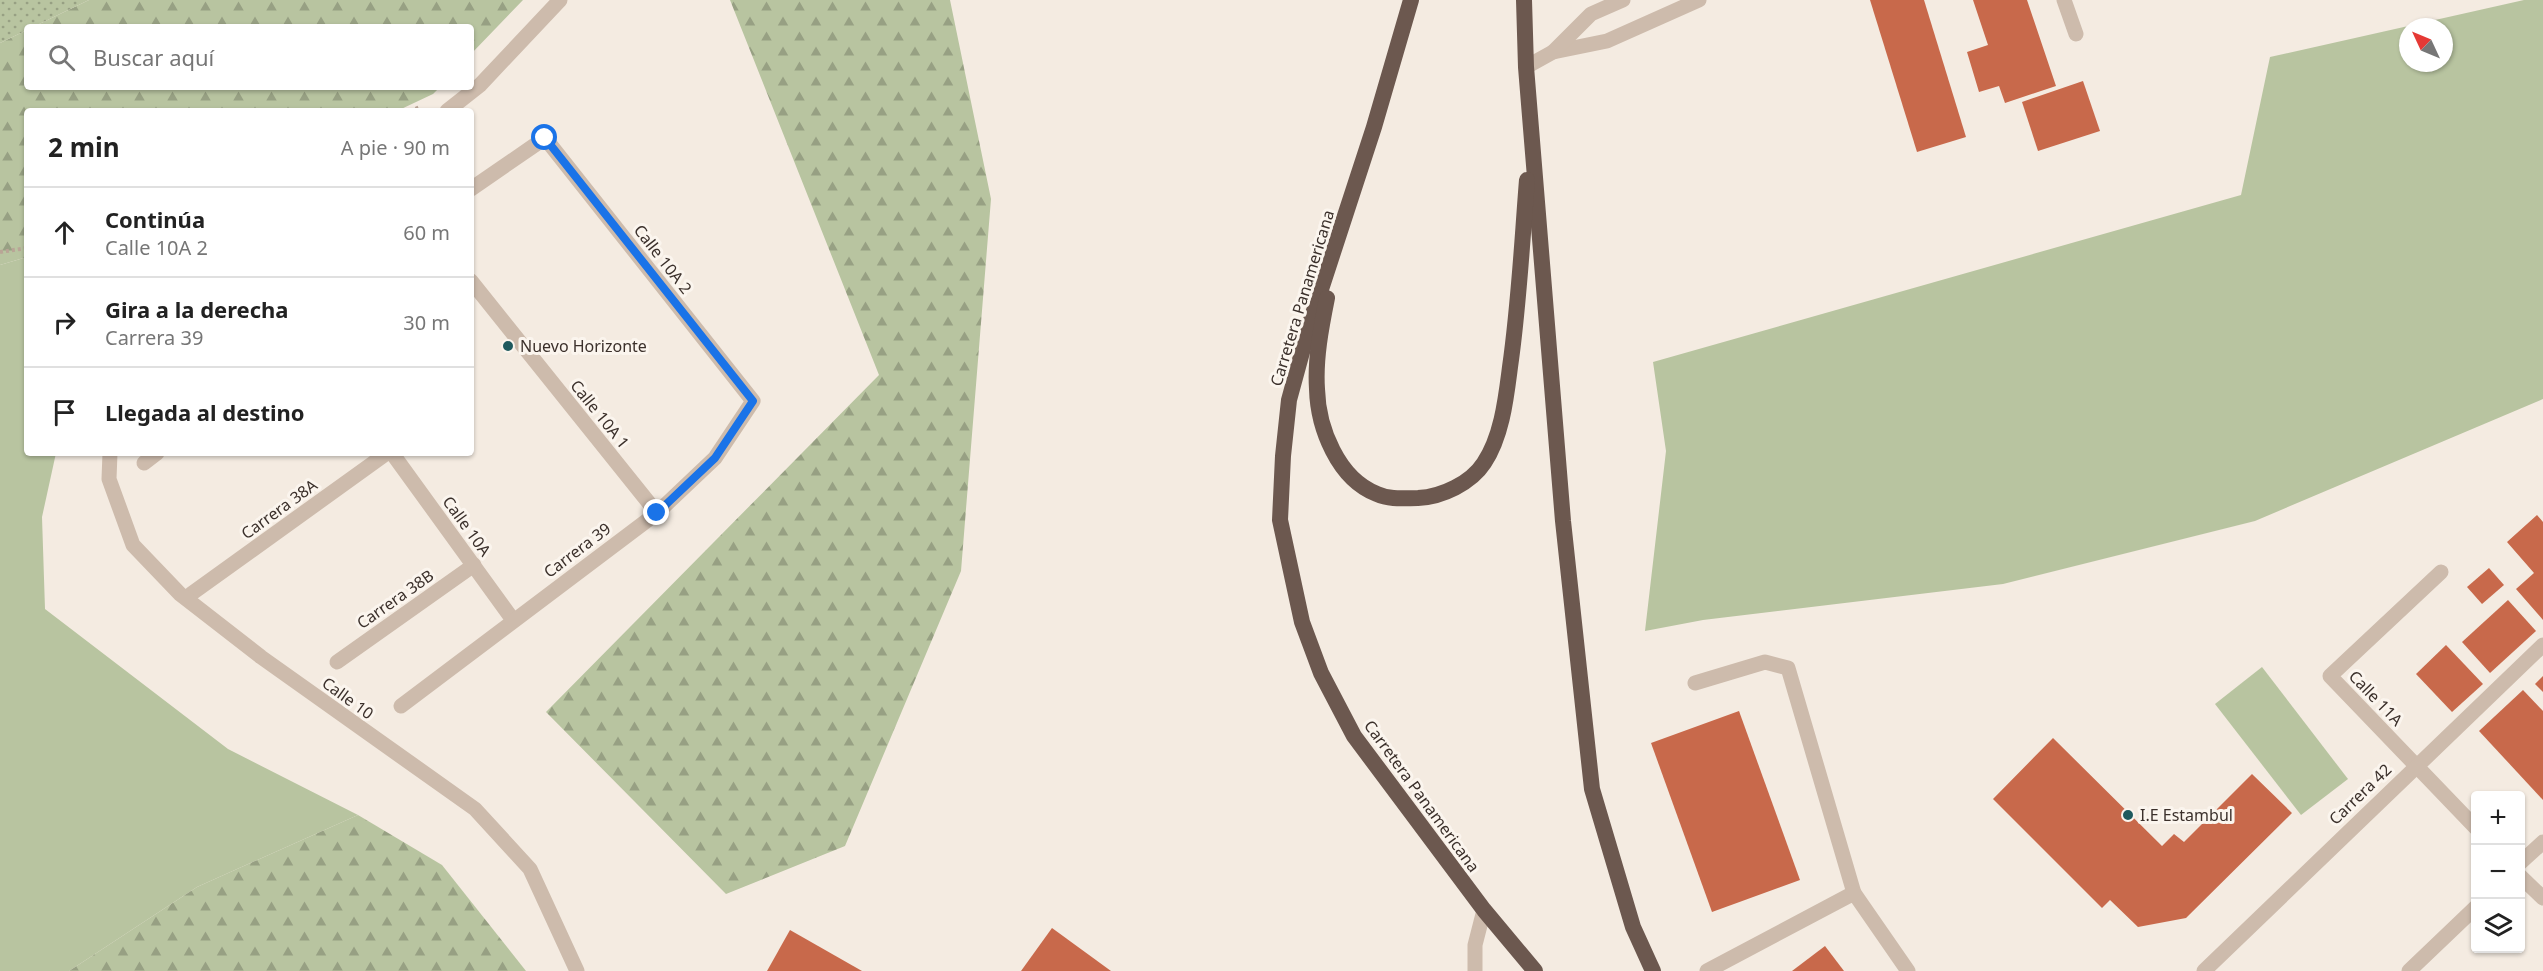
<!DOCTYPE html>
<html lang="es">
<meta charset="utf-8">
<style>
:root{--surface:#fff;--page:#f2f2f2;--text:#222;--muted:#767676;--line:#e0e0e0}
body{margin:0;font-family:"Noto Sans",sans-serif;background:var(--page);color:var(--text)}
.controls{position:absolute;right:18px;bottom:18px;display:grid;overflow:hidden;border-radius:6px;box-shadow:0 2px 4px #0004}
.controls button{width:54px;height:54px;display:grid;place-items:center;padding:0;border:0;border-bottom:2px solid var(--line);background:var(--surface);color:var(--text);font:30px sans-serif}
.compass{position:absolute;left:2399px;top:18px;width:54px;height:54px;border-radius:50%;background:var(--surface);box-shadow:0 2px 4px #0004;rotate:314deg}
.stop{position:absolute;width:18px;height:18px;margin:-14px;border:4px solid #1a73e8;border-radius:50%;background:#fff}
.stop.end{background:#1a73e8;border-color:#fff;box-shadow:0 2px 6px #0008}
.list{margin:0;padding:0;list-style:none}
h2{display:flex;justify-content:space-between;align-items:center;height:78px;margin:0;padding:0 24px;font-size:26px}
h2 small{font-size:20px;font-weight:400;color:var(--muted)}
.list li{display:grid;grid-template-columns:39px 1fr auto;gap:18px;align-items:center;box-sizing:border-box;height:90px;padding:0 24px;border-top:2px solid var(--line)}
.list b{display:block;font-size:22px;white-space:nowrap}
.list p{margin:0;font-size:20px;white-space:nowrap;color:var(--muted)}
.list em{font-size:20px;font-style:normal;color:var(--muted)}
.icon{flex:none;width:33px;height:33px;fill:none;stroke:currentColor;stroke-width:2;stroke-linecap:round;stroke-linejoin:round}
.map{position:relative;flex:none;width:2543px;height:971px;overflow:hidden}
.search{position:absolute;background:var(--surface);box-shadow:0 2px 4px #0004;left:24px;top:24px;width:450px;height:66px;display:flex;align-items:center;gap:15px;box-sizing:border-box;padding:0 21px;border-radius:6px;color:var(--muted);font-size:22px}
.panel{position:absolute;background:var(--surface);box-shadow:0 2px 4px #0004;left:24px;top:108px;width:450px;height:348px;border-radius:6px}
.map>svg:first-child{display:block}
</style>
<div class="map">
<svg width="2543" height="971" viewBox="0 0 2543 971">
<defs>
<pattern id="forest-firs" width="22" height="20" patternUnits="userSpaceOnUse" patternTransform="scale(1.5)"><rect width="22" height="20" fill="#b8c4a0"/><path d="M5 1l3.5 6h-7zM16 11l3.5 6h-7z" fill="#97a083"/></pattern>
<pattern id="park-dots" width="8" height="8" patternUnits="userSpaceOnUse" patternTransform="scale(1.5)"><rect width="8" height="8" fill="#b8c4a0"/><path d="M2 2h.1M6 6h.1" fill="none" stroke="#97a083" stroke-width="1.8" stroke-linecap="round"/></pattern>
</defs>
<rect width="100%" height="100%" fill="#f4ebe1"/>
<g fill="#b8c4a0" fill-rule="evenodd">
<path d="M2524 0H2543V399L2255 521 2003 584 1703 620 1645 631 1666 451 1653 362 2241 195 2270 57ZM2408 27H2444V63H2408Z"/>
<polygon points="27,257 27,453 56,453 42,517 45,609 228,749 358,815 197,887 69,971 0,971 0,265"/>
<polygon points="2262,667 2348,779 2301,815 2215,704"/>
</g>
<g fill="url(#forest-firs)">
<polygon points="89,0 523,0 471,54 471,27 33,27"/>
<polygon points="730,0 950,0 991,199 961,571 845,846 726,894 546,712 879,375"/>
<polygon points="27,30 27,87 440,87 433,94 397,111 27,111 27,257 0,265 0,43"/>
<polygon points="358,815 442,865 526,971 69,971 197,887"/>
</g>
<polygon fill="url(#park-dots)" points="0,0 89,0 33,27 27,27 27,30 0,43"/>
<g fill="#c8694b">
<polygon points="1870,0 1924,0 1966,137 1917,152"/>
<polygon points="1973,0 2027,0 2056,86 2005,103 1999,86 1979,92 1967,52 1988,45"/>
<polygon points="2083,81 2100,131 2038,151 2022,102"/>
<polygon points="2537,515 2543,522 2543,620 2516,589 2534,573 2507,542"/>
<polygon points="2489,568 2504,585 2482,604 2467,587"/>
<polygon points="2508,600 2536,631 2490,673 2462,642"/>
<polygon points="2446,645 2483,684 2452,712 2416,674"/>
<polygon points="2543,676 2543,692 2535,684"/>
<polygon points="2523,690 2543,711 2543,800 2479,731"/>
<polygon points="1739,711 1800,880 1712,912 1651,743"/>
<polygon points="2053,738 2162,846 2174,834 2184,842 2252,774 2292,813 2186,918 2138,927 2110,900 2102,908 1993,799"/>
<polygon points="1052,928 1111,971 1021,971"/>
<polygon points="790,930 862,971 767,971"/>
<polygon points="1825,946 1844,971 1792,971"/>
</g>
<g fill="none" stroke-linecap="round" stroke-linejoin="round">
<g stroke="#b9a596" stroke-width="4" stroke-dasharray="3 3" stroke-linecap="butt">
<polyline points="410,111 420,107"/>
<polyline points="0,252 27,248"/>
</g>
<g stroke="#cdbbac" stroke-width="15">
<polyline points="2064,0 2076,34"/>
<polyline points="1553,52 1607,41 1699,0"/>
<polyline points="1526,67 1553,52 1591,14 1623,0"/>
<polyline points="1695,683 1765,662 1788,668 1854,893"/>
<polyline points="1707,971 1854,893 1908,971"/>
</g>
<polyline stroke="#cdbbac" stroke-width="15" points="2520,876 2543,898"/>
<g stroke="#cdbbac" stroke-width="15">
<polyline points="471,281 657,513"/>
<polyline points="392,453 513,620"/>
<polyline points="144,463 157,453"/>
<polyline points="2441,572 2330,676 2476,828"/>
<polyline points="191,594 387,453"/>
<polyline points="337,662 474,565"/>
<polyline points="401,706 657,513 715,458 753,401 545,138 471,189"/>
<polyline points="2520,863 2543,842"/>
<polyline points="2204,971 2543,645"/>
<polyline points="2409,971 2476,907"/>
</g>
<g stroke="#cdbbac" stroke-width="15">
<polyline points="447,111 480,85 560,0"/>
<polyline points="110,453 109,479 133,545 180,594 261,657 475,809 530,869 577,971"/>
<polyline points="1475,971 1475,945 1484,910"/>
</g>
<g stroke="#6c584f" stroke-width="16">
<polyline points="1411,0 1374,127 1310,323 1289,400 1283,456 1280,520 1302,622 1321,673 1354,736 1484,910 1535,971"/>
<polyline points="1524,0 1526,67 1563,521 1592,789 1633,927 1653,971"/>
<path d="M1327 298C1321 328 1315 359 1317 389 1318 428 1338 479 1377 494 1390 500 1405 498 1418 498 1442 497 1471 483 1484 463 1502 436 1506 398 1510 367 1519 305 1522 242 1527 180"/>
</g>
</g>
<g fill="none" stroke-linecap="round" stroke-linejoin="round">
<polyline stroke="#1a73e8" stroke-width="8" points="545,138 753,401 715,458 657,513"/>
</g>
<g fill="#1f5a5e" stroke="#fbf5ee" stroke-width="2">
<circle cx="508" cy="346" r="6"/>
<circle cx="2128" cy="815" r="6"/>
</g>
<g text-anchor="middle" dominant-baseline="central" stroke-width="6" stroke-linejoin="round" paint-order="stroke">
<g font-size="16" fill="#3b302b" stroke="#fbf5ee">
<text transform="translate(663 259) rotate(52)">Calle 10A 2</text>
<text transform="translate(1302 298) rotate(-73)">Carretera Panamericana</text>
<text transform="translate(600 414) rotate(51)">Calle 10A 1</text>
<text transform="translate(279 509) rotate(-36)">Carrera 38A</text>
<text transform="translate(467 526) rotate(54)">Calle 10A</text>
<text transform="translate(577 550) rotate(-37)">Carrera 39</text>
<text transform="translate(395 599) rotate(-35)">Carrera 38B</text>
<text transform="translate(348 698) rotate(36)">Calle 10</text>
<text transform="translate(2376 698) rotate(46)">Calle 11A</text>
<text transform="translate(2360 794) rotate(-44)">Carrera 42</text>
<text transform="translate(1422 796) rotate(54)">Carretera Panamericana</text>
</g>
<g font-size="16" fill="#3b302b" stroke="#fbf5ee" text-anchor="start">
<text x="520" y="346">Nuevo Horizonte</text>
<text x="2140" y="815">I.E Estambul</text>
</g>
</g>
</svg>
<div class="controls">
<button>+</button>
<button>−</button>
<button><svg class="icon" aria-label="layers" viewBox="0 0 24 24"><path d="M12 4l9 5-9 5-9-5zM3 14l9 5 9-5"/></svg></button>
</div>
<svg class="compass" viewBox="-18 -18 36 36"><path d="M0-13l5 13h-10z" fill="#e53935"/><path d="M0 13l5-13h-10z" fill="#767676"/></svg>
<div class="stop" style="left:545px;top:138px"></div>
<div class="stop end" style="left:657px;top:513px"></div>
<div class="search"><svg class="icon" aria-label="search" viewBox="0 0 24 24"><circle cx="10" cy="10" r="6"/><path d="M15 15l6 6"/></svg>Buscar aquí</div>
<section class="panel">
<h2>2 min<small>A pie · 90 m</small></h2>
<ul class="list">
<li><svg class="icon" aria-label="ahead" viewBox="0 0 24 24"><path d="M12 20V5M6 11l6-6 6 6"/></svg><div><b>Continúa</b><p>Calle 10A 2</p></div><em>60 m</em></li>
<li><svg class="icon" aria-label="right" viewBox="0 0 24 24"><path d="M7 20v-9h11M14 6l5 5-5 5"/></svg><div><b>Gira a la derecha</b><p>Carrera 39</p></div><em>30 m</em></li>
<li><svg class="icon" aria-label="arrive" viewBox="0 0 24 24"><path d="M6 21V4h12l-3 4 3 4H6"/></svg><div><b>Llegada al destino</b></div></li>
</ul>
</section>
</div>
